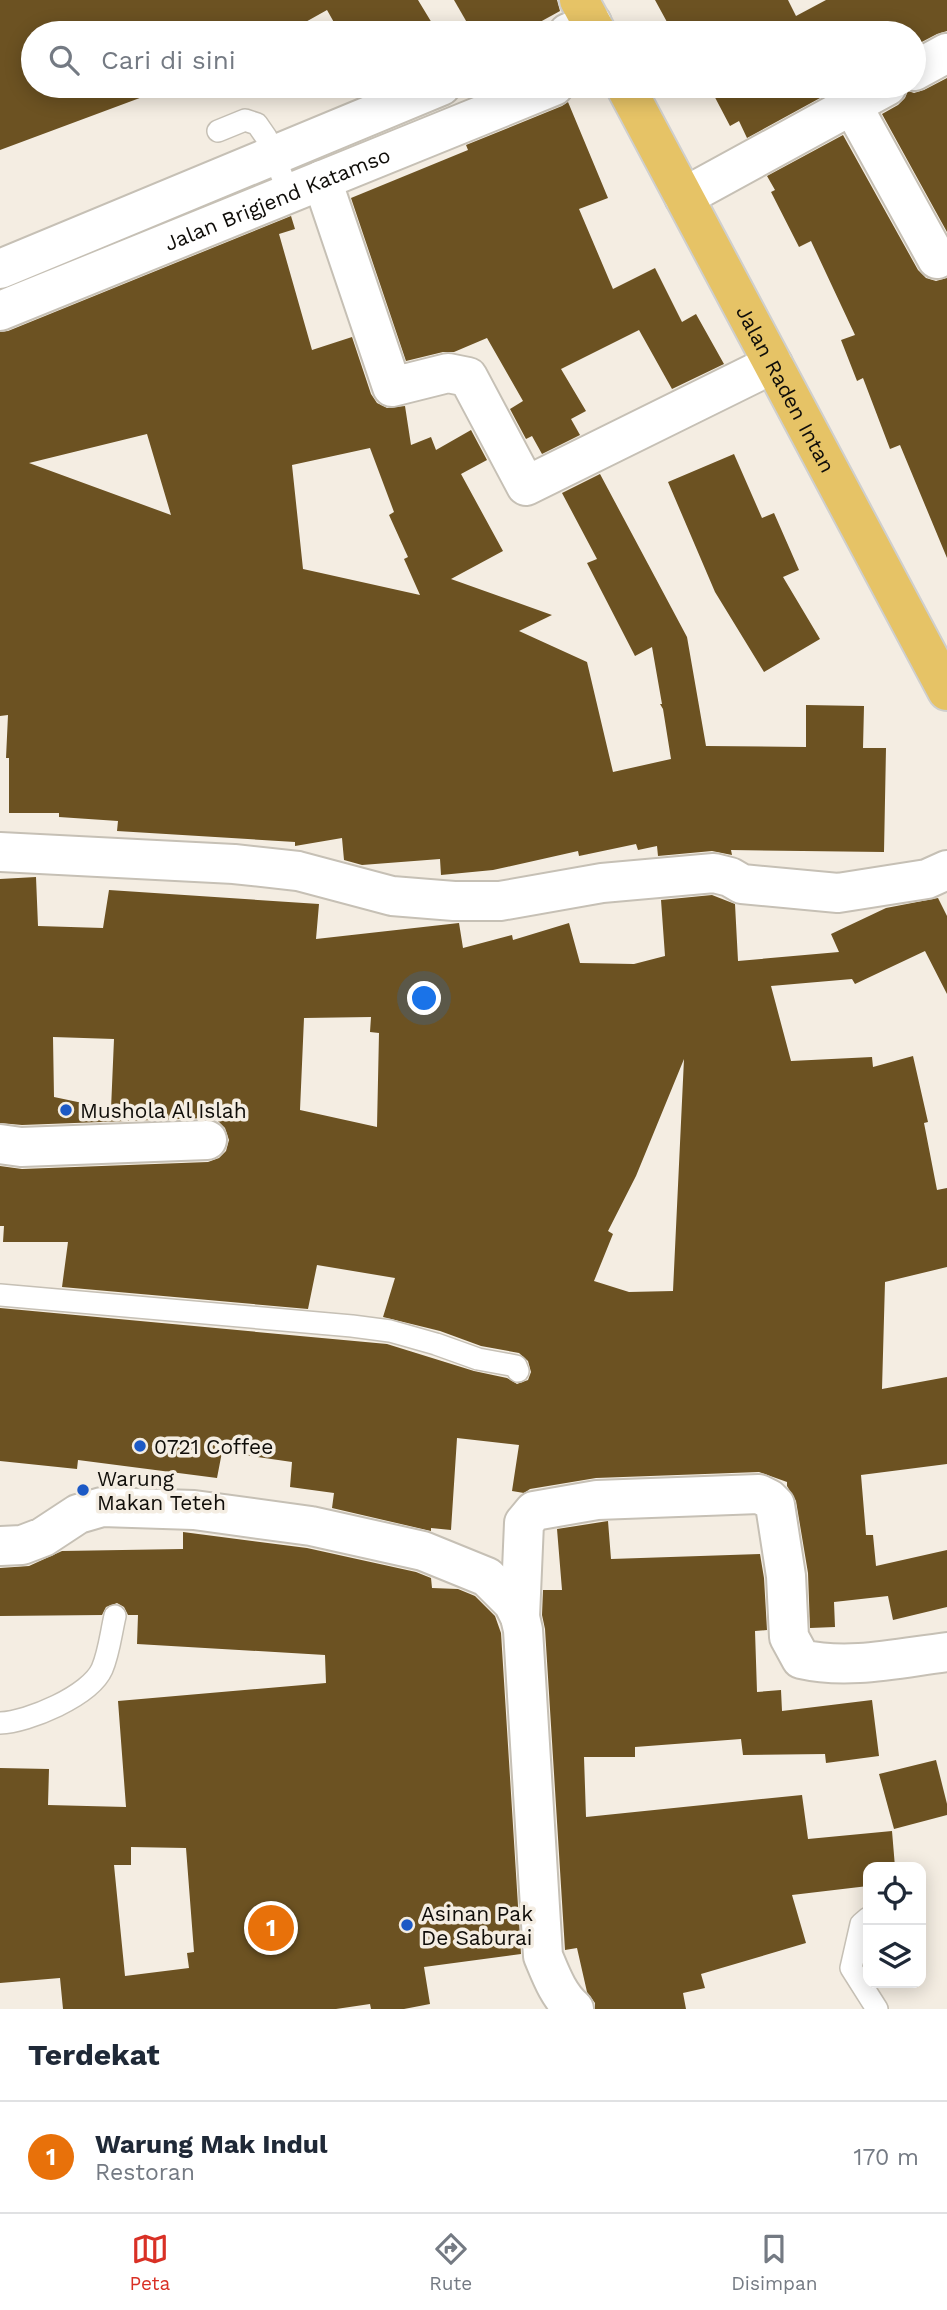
<!DOCTYPE html>
<html lang="id">
<style>
:root{--surface:#fff;--page:#f2f2f3;--text:#1f2937;--muted:#747a83;--line:#e0e1e3;--accent:#d93025}
body{margin:0;font-family:"Work Sans",sans-serif;background:var(--page);color:var(--text)}
.controls{position:absolute;right:21px;bottom:21px;display:grid;overflow:hidden;border-radius:14px;box-shadow:0 4px 18px #0003}
.controls button{width:63px;height:63px;display:grid;place-items:center;padding:0;border:0;border-bottom:2px solid var(--line);background:var(--surface);color:var(--text);font:35px sans-serif}
.you{position:absolute;left:425px;top:999px;width:24px;height:24px;margin:-18px;border:5px solid #fff;border-radius:50%;background:#1a73e8;box-shadow:0 0 0 10px #1a73e833}
.badge{display:grid;place-items:center;width:46px;height:46px;border-radius:50%;background:var(--accent);color:#fff;font-size:23px;font-weight:700}
.pin{position:absolute;translate:-50% -50%;border:4px solid #fff;box-shadow:0 2px 7px #0006}
.list{margin:0;padding:0;list-style:none}
h2{display:flex;justify-content:space-between;align-items:center;height:91px;margin:0;padding:0 28px;font-size:30px}
h2 small{font-size:23px;font-weight:400;color:var(--muted)}
.list li{display:grid;grid-template-columns:46px 1fr auto;gap:21px;align-items:center;box-sizing:border-box;height:112px;padding:0 28px;border-top:2px solid var(--line)}
.list b{display:block;font-size:26px;white-space:nowrap}
.list p{margin:0;font-size:23px;white-space:nowrap;color:var(--muted)}
.list em{font-size:23px;font-style:normal;color:var(--muted)}
.icon{flex:none;width:38px;height:38px;fill:none;stroke:currentColor;stroke-width:2;stroke-linecap:round;stroke-linejoin:round}
.map{position:relative;flex:none;width:947px;height:2009px;overflow:hidden}
.search{position:absolute;background:var(--surface);box-shadow:0 4px 18px #0003;left:21px;right:21px;top:21px;height:77px;display:flex;align-items:center;gap:18px;box-sizing:border-box;padding:0 24px;border-radius:38px;color:var(--muted);font-size:26px}
.sheet{height:203px;background:var(--surface)}
nav{display:flex;justify-content:space-around;align-items:center;box-sizing:border-box;height:98px;border-top:2px solid var(--line);background:var(--surface);font-size:19px;color:var(--muted)}
nav a{display:grid;justify-items:center;gap:4px}
nav .on{color:var(--accent)}
.map>svg:first-child{display:block}
</style>
<div class="map">
<svg width="947" height="2009" viewBox="0 0 947 2009">
<rect width="100%" height="100%" fill="#f4ede2"/>
<g fill="#6c5222" fill-rule="evenodd">
<polygon points="0,0 418,0 438,33 340,33 327,10 286,33 33,33 33,86 172,86 0,150"/>
<polygon points="454,0 557,0 560,11 520,33 473,33"/>
<polygon points="655,0 788,0 796,16 826,0 947,0 947,31 937,34 914,46 914,33 673,33"/>
<polygon points="947,78 947,232 882,114 898,105 905,98 908,91 914,93 924,90"/>
<polygon points="709,86 842,86 747,138 739,121 730,126"/>
<polygon points="568,102 608,198 579,209 613,289 655,268 682,322 696,314 724,364 672,389 639,330 561,369 586,411 571,419 580,435 542,454 532,436 526,439 510,409 523,401 487,338 454,352 443,352 406,361 351,198 468,150 466,145 562,106"/>
<polygon points="843,135 918,270 926,278 936,281 947,278 947,558 900,445 890,449 863,378 857,381 841,340 855,335 811,241 799,247 771,192 775,190 767,176"/>
<path d="M291 216 295 229 279 234 312 350 352 337 371 394 377 403 387 408 405 406 411 445 431 437 436 450 471 430 487 460 461 474 503 551 451 579 552 615 519 631 587 662 613 772 671 759 663 709 660 704H662L652 647 635 656 587 563 597 559 562 493 600 474 687 637 706 746 806 747V705L864 706 863 748H886L884 852 731 850 732 855 712 851 658 856 657 846 638 850 636 844 579 856 578 851 493 870 441 875 440 859 362 865 344 860 342 838 295 846V842L117 831 118 821 59 817V813H9V758H6L8 715 0 716V332L8 331ZM147 434 171 515 29 463ZM370 448 394 512 389 515 408 557 404 559 420 595 303 569 292 465Z"/>
<polygon points="734,454 762,518 774,513 799,570 783,577 820,639 764,672 715,592 668,482"/>
<path d="M36 877 38 926 103 928 109 890 319 904 316 939 459 923 463 948 512 935 513 940 569 923 580 963 634 964 665 956 661 900 712 895 735 904 738 961 839 952 831 934 886 908 938 898 947 916V994L925 951 855 984 852 979 771 986 791 1061 872 1057 873 1067 913 1056 928 1122 924 1123 937 1190 947 1188V1267L885 1282 882 1389 947 1377V1464L861 1475 866 1535H873L876 1566 947 1550V1607L893 1620 888 1596 834 1602 835 1627 810 1628 808 1573 796 1501 787 1486V1482L759 1472 596 1478 530 1489 524 1493 512 1491 519 1445 457 1438 451 1530 431 1528V1531L332 1508 334 1493 290 1487 292 1462 222 1452 217 1478 78 1460 77 1469 0 1461V1308L387 1344 474 1371 507 1378 517 1384 528 1380 531 1372 528 1361 519 1353 481 1346 440 1331 383 1317 395 1278 317 1265 308 1309 62 1287 68 1242H3L4 1226H0V1166L22 1169 208 1162 219 1158 226 1151 229 1140 225 1128 217 1120 206 1118 22 1125 0 1123V879ZM371 1017 370 1032 379 1033 377 1127 300 1110 304 1018ZM53 1037 114 1039 111 1109 54 1097ZM684 1059 673 1291 629 1292 594 1281 613 1234 608 1231 636 1176Z"/>
<polygon points="608,1521 611,1559 760,1554 764,1578 767,1630 755,1631 757,1692 781,1690 782,1711 872,1700 879,1756 826,1763 825,1754 743,1755 741,1739 635,1747 635,1757 584,1757 586,1817 802,1795 808,1839 892,1831 895,1867 868,1867 868,1886 792,1895 806,1943 701,1974 705,1988 683,1993 686,2009 595,2009 595,2003 587,1992 577,1948 565,1950 545,1629 542,1615 543,1590 562,1590 557,1529"/>
<path d="M183 1532 307 1548 416 1572 431 1578 432 1588 458 1589 475 1596 495 1616 501 1633 521 1954 424 1967 430 2004 404 2009H371L370 2004 336 2009H63L60 1978 0 1983V1768L49 1769 48 1805 126 1807 118 1701 326 1683 325 1655 137 1644 138 1615H128L124 1607 117 1603 106 1607 102 1615 0 1616V1568L29 1566 62 1551 183 1549ZM131 1847 186 1848 194 1952 187 1953 189 1968 125 1976 114 1865H131Z"/>
<polygon points="936,1760 947,1804 947,1815 894,1829 879,1774"/>
</g>
<g fill="none" stroke-linecap="round" stroke-linejoin="round">
<defs>
<g id="lane">
<polyline points="218,131 245,120 257,124 266,137 289,193"/>
<polyline points="0,1295 352,1326 390,1331 436,1344 478,1359 516,1366 518,1371"/>
<path d="M0 1723C28 1722 90 1696 102 1669 109 1653 111 1633 115 1616"/>
<polyline points="868,1918 861,1924 851,1968 877,2009"/>
</g>
<g id="street">
<polyline points="914,71 947,53"/>
<polyline points="852,105 937,259"/>
<polyline points="322,180 392,387 448,373 468,377 526,486 773,364"/>
<polyline points="684,197 887,86"/>
<polyline points="0,852 234,864 298,871 392,896 454,901 500,901 602,883 714,873 730,877 742,884 838,893 927,879 947,870"/>
<polyline points="0,1144 21,1147 207,1140"/>
<path d="M0 1546 22 1545 43 1537 78 1514 102 1507 194 1510 311 1526 423 1551 487 1577 513 1603 520 1617 523 1630 543 1956C551 1975 558 1995 574 2009"/>
<path d="M520 1617 524 1523 534 1511 597 1500 759 1494 769 1499 775 1505 786 1576 789 1637 801 1659C849 1670 899 1658 947 1652"/>
</g>
<g id="secondary">
<polyline points="568,33 592,23"/>
<polyline points="0,269 441,86"/>
<path id="s1" d="M0 311 554 86"/>
</g>
<g id="primary">
<polyline points="579,0 597,33"/>
<path id="s2" d="M625 86 947 691"/>
</g>
</defs>
<use href="#lane" stroke="#c6c0b5" stroke-width="24"/>
<use href="#street" stroke="#c6c0b5" stroke-width="42"/>
<use href="#secondary" stroke="#c6c0b5" stroke-width="42"/>
<use href="#primary" stroke="#cfcfce" stroke-width="42"/>
<use href="#lane" stroke="#fff" stroke-width="21"/>
<use href="#street" stroke="#fff" stroke-width="38"/>
<use href="#secondary" stroke="#fff" stroke-width="38"/>
<use href="#primary" stroke="#e6c366" stroke-width="38"/>
</g>
<g fill="#1c59c5" stroke="#f4ede2" stroke-width="2.5">
<circle cx="66" cy="1110" r="7"/>
<circle cx="140" cy="1446" r="7"/>
<circle cx="83" cy="1490" r="7"/>
<circle cx="407" cy="1925" r="7"/>
</g>
<g text-anchor="middle" dominant-baseline="central" stroke-width="7" stroke-linejoin="round" paint-order="stroke">
<g font-size="21" fill="#0f0d09" stroke="#f4ede2">
<text stroke="none"><textPath href="#s1" startOffset="299">Jalan Brigjend Katamso</textPath></text>
<text stroke="none"><textPath href="#s2" startOffset="343">Jalan Raden Intan</textPath></text>
</g>
<g font-size="21" fill="#0f0d09" stroke="#f4ede2" text-anchor="start">
<text x="80" y="1110">Mushola Al Islah</text>
<text x="154" y="1446">0721 Coffee</text>
<text x="97" y="1478">Warung<tspan x="97" dy="24">Makan Teteh</tspan></text>
<text x="421" y="1913">Asinan Pak<tspan x="421" dy="24">De Saburai</tspan></text>
</g>
</g>
</svg>
<div class="controls">
<button><svg class="icon" aria-label="locate" viewBox="0 0 24 24"><circle cx="12" cy="12" r="6"/><path d="M12 2v4M12 18v4M2 12h4M18 12h4"/></svg></button>
<button><svg class="icon" aria-label="layers" viewBox="0 0 24 24"><path d="M12 4l9 5-9 5-9-5zM3 14l9 5 9-5"/></svg></button>
</div>
<div class="you"></div>
<div class="pin badge" style="left:271px;top:1928px;background:#e8710a">1</div>
<div class="search"><svg class="icon" aria-label="search" viewBox="0 0 24 24"><circle cx="10" cy="10" r="6"/><path d="M15 15l6 6"/></svg>Cari di sini</div>
</div>
<section class="sheet">
<h2>Terdekat<small></small></h2>
<ul class="list">
<li><span class="badge" style="background:#e8710a">1</span><div><b>Warung Mak Indul</b><p>Restoran</p></div><em>170 m</em></li>
</ul>
</section>
<nav>
<a class="on"><svg class="icon" aria-label="map" viewBox="0 0 24 24"><path d="M3 6l6-2 6 2 6-2v14l-6 2-6-2-6 2zM9 4v14M15 6v14"/></svg>Peta</a>
<a><svg class="icon" aria-label="directions" viewBox="0 0 24 24"><path d="M12 3l9 9-9 9-9-9zM9 14v-3h6M13 9l2 2-2 2"/></svg>Rute</a>
<a><svg class="icon" aria-label="saved" viewBox="0 0 24 24"><path d="M7 4h10v16l-5-4-5 4z"/></svg>Disimpan</a>
</nav>
